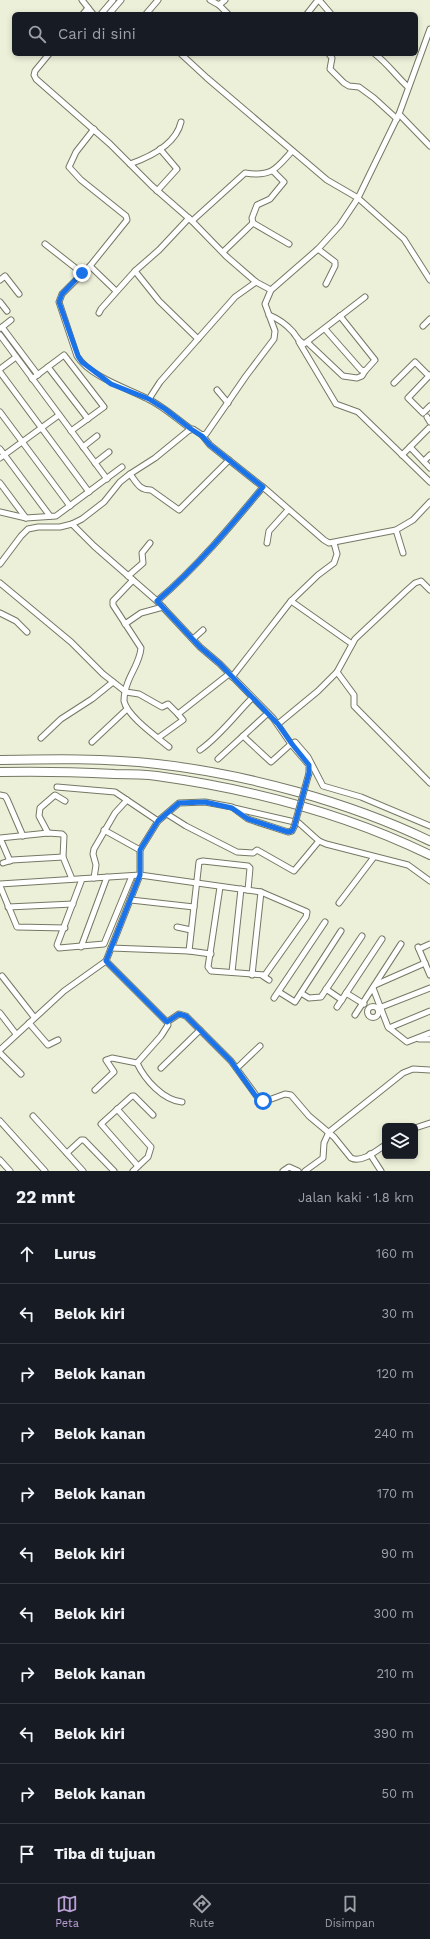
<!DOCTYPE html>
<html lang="id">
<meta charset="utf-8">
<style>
:root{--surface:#171b24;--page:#20242c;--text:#f1f3f6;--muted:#9ea1a6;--line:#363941;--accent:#bba0d6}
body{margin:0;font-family:"Work Sans",sans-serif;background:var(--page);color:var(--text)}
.controls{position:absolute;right:12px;bottom:12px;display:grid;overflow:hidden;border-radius:6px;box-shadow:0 2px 6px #0003}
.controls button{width:36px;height:36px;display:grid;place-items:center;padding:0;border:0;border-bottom:1px solid var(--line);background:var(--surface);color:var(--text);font:20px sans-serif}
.stop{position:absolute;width:12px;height:12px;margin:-9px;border:3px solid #1a73e8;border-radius:50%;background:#fff}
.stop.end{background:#1a73e8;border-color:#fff;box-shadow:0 1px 4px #0008}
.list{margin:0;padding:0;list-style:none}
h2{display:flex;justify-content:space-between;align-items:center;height:52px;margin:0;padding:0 16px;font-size:17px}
h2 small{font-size:13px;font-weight:400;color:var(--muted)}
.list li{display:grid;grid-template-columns:26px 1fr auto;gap:12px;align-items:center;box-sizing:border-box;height:60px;padding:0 16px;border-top:1px solid var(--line)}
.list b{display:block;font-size:15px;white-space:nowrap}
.list em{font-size:13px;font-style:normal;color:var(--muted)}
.icon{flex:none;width:22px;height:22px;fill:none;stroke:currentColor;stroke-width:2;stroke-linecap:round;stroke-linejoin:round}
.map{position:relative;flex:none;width:430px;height:1171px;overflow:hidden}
.search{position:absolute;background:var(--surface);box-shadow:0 2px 6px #0003;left:12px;right:12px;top:12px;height:44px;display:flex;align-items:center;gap:10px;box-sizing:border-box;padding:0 14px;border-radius:6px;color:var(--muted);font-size:15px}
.sheet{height:712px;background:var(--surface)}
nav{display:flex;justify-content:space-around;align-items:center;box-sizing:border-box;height:56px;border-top:1px solid var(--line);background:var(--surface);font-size:11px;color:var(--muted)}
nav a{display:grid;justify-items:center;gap:2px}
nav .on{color:var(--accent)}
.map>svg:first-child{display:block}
</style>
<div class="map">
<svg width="430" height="1171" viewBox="0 0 430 1171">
<rect width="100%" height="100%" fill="#edf0d9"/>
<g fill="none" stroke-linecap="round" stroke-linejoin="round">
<defs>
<g id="minor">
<polyline points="82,0 93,14"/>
<polyline points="210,0 219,5 225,0"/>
<polyline points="319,0 331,14"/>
<polyline points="219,5 228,14"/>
<polyline points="83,14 88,8"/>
<polyline points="101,14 113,0"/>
<polyline points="109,14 121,0"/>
<polyline points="146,14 158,0"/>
<polyline points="307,14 318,0"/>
<polyline points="49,54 35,71 34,75 36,79 110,144 152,186 192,221 226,256 256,282 271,290"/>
<polyline points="181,54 207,78 327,180 358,198 404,239 430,280"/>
<polyline points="329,54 332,58 330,69 344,83 349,86 359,87 374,98 397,119"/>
<path d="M375 54C388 64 396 76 408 87"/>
<polyline points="399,114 430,146"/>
<path d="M94 129 76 152 69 167 81 180 126 216 127 220 90 266 62 294 59 302 77 356C90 377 127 388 148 399 163 406 177 419 191 429"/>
<path d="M130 164C150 157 176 144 181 122"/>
<polyline points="157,191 177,169 160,149"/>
<path d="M192 221 245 173C272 177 276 169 292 151"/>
<polyline points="253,223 252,218 257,205 270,199 284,182 274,172"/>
<polyline points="45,244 82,273"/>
<polyline points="318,249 335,262 335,266 326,284"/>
<polyline points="223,252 253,223 289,244"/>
<polyline points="90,266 116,291"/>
<polyline points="135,271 159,301 198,339"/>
<polyline points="0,280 5,276 19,294"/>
<polyline points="0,302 7,311"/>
<polyline points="99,313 101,309 135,271 159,250 189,218"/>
<path d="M269 315C279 319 286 324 293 332 297 337 298 341 304 344L365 297"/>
<polyline points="423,326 430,319"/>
<polyline points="2,327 38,375"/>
<polyline points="1,328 11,320"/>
<polyline points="325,329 361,370 365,371 375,360 340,316"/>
<polyline points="0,335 107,479"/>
<polyline points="299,342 336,404 358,412 430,482"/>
<polyline points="307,342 343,376 357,378 362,376 365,371"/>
<polyline points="48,367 88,419"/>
<polyline points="0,369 16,357"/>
<polyline points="0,372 89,492"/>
<polyline points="430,375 408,398 423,413 430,406"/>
<polyline points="32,379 64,355 104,407 71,431"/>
<polyline points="394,383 415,362 429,376"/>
<polyline points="217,390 228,403"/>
<polyline points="149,399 160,382 235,297 256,282"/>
<polyline points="0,412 70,506"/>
<polyline points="427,417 430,422"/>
<polyline points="202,435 210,445 263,487 324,540 329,543 396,530 413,520 430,502"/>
<polyline points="83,447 97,436"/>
<polyline points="410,447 430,468"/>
<polyline points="0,449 50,516"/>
<polyline points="402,455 429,428"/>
<polyline points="0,458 59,415"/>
<polyline points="424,461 430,455"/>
<polyline points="95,463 109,452"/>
<path d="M130 474C137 483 139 490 151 490L179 510 229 460"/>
<polyline points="0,483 26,518"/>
<polyline points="0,512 26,518 56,516 122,467"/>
<polyline points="72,524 94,546 157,601 200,647 220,664 273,718 291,744 295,742 308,757 323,786 361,797 430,826"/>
<polyline points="396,530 403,553"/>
<polyline points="267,543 269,531 288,510"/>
<polyline points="0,564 21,536 28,529 38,527 60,527 72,524 82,519 104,502 120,482 130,474 155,458 188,431 193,429 202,435 206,434 246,376 274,339 275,331 265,304 271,290 318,249 340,225 358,198 399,114 430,29"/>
<polyline points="128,576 143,563 142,553 150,543"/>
<path d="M133 580 113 601V605L141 648C140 661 132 671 128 682 126 687 124 696 124 701 127 716 157 737 169 747"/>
<polyline points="0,583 71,642 103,674 126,692 139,694 162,707 168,704 178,714"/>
<polyline points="430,590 421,581 415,583 406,591 355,639 337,672 354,695 354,706 430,783"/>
<path d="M157 601C197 567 230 527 263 487"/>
<polyline points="291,601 352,644"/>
<polyline points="0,613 16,621 27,632"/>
<polyline points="125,624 141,613 163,607"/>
<polyline points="193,639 203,630"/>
<polyline points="232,677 291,601 318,575 334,563 337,554 334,543"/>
<polyline points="278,724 318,691 337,672"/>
<polyline points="243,736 271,762 291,744 309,765 309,773"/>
<polyline points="41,738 61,719 92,699 113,682"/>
<polyline points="158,738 183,720 178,714 229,674"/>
<polyline points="92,742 127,709"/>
<path d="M200 750C221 735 235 715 252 698"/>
<polyline points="218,759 268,713"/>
<polyline points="57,787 115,792 158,821"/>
<polyline points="0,795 5,796 7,799 23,836"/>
<polyline points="234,808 299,823 319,841 326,844 408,865 430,881"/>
<polyline points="167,814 186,826 237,852 253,853 257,850 294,871 319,841"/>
<polyline points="104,830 140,850"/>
<polyline points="48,833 39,816 40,808 55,795 65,801"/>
<polyline points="10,861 0,838 48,833 62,834 64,836 63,857 72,879"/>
<polyline points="3,863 12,860 63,857"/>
<polyline points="94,878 96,865 93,854 94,849 115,813 127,800"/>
<polyline points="82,879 57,945 59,948 104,944 132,876"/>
<polyline points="0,884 140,875 261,892 252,975"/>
<polyline points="0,886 17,927 65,928"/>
<polyline points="220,887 208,967 211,971 265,975 306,917 307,912 305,911 261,892"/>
<polyline points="131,900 194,907"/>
<polyline points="339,903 374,857"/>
<polyline points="8,907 73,904"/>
<polyline points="177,927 191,930"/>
<polyline points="81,947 107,877"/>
<polyline points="418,947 430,975"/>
<polyline points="111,948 189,951 211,954"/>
<polyline points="419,949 430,944"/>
<polyline points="189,951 199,862 203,861 248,866 250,868 248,890"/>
<polyline points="232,972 241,889"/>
<polyline points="2,976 34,1017"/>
<polyline points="263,976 269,980"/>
<polyline points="375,985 425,963"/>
<polyline points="373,988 388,1027 407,1042 430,1033"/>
<polyline points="326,989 342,1000"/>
<polyline points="279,992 295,1002 341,931"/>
<polyline points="301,993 309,998 321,997 362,936"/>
<polyline points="346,993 364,1004"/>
<polyline points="274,998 325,922"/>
<circle cx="373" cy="1012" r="5.5"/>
<polyline points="337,1007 382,939"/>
<polyline points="379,1008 430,988"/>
<polyline points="0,1013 16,1034"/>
<polyline points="355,1015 401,944"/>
<path d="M167 1022 179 1014 186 1016 231 1061 258 1098 266 1101 285 1094 291 1095 309 1116 334 1137 351 1158C362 1163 376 1151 385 1145"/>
<polyline points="29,1023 48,1045 58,1040"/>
<polyline points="389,1028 430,1011"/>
<polyline points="419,1039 430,1039"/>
<polyline points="0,1050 64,991 106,961 140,875 140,850 158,821 179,803 205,802 232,807 248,819 288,832 292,831 294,827"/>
<polyline points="0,1053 21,1074"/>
<path d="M137 1063C145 1080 163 1100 182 1102"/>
<polyline points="161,1068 200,1030"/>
<polyline points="237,1068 260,1046"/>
<polyline points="95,1090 114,1072 106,1060 112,1058 137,1063 161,1036 168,1025 167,1022 106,961"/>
<polyline points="117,1109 151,1147 148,1157 133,1171"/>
<polyline points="33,1116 83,1171"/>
<polyline points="0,1121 45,1171"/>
<polyline points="415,1128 430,1123"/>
<polyline points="67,1153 81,1140 84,1140 114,1171"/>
<polyline points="370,1154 381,1171"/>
<polyline points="0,1160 10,1171"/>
<polyline points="138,1166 101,1124 132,1096 134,1096 153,1115"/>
<polyline points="283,1171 289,1167 298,1171"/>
<polyline points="305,1171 323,1158 324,1143 329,1132 403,1073 413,1069 430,1070"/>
</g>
<g id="highway">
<path d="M0 760C52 759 105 758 157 764 246 774 349 802 430 841"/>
<path d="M0 772C39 771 76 772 115 774 129 774 143 774 157 776 250 789 346 814 430 855"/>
</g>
</defs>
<use href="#minor" stroke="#757864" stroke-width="7"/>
<use href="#highway" stroke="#757864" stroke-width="10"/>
<use href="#minor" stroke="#fff" stroke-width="5"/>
<use href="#highway" stroke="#fff" stroke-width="8"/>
<defs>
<polyline id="minor-bridge" points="294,827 309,773"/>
</defs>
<use href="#minor-bridge" stroke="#757864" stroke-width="7" stroke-linecap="butt"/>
<use href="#minor-bridge" stroke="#fff" stroke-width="5"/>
</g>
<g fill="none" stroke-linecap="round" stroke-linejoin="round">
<path stroke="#1a73e8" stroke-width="5" d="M82 273 62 294 59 302 78 356 82 362 111 384 149 399 165 409 191 429 202 436 210 445 263 487C230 527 197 567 157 601L200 647 220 664 278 724 292 744 309 765V773L294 827 292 831 288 832 248 819 232 808 205 802 179 803 158 821 140 850V875L106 961 167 1022 179 1014 186 1016 231 1061 255 1095 263 1101"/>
</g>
</svg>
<div class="controls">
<button><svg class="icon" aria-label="layers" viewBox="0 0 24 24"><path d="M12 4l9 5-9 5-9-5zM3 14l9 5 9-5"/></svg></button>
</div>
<div class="stop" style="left:263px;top:1101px"></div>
<div class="stop end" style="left:82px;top:273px"></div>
<div class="search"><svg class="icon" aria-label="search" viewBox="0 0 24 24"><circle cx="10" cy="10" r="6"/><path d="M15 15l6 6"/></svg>Cari di sini</div>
</div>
<section class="sheet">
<h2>22 mnt<small>Jalan kaki · 1.8 km</small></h2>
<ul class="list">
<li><svg class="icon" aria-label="ahead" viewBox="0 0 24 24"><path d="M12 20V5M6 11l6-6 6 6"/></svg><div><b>Lurus</b></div><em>160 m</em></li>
<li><svg class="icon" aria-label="left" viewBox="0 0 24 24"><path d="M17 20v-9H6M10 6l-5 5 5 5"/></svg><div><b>Belok kiri</b></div><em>30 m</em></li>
<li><svg class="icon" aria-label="right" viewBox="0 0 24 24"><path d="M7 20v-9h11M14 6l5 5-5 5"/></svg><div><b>Belok kanan</b></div><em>120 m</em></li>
<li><svg class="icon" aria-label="right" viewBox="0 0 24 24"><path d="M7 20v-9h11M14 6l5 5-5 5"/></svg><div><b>Belok kanan</b></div><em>240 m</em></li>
<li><svg class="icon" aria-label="right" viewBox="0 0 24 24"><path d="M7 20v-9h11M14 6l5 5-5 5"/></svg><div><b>Belok kanan</b></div><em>170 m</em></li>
<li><svg class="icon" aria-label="left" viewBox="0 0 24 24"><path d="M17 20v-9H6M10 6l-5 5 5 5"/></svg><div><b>Belok kiri</b></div><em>90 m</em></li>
<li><svg class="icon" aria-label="left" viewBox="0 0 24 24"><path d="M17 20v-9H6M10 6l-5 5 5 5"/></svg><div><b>Belok kiri</b></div><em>300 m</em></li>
<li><svg class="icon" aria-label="right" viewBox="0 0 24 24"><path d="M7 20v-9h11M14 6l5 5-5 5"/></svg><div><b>Belok kanan</b></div><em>210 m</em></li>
<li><svg class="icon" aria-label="left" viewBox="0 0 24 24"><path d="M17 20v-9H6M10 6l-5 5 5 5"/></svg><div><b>Belok kiri</b></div><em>390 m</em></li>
<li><svg class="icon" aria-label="right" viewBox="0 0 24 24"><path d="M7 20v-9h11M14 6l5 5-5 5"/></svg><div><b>Belok kanan</b></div><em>50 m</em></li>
<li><svg class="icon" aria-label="arrive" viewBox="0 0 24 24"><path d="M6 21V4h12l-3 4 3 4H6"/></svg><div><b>Tiba di tujuan</b></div></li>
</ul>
</section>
<nav>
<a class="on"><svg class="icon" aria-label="map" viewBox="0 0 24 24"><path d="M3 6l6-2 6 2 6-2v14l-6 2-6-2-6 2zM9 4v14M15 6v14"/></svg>Peta</a>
<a><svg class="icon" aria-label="directions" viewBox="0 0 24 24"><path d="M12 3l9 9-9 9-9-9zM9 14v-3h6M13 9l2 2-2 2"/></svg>Rute</a>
<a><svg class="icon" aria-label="saved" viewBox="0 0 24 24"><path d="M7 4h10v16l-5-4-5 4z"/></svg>Disimpan</a>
</nav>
